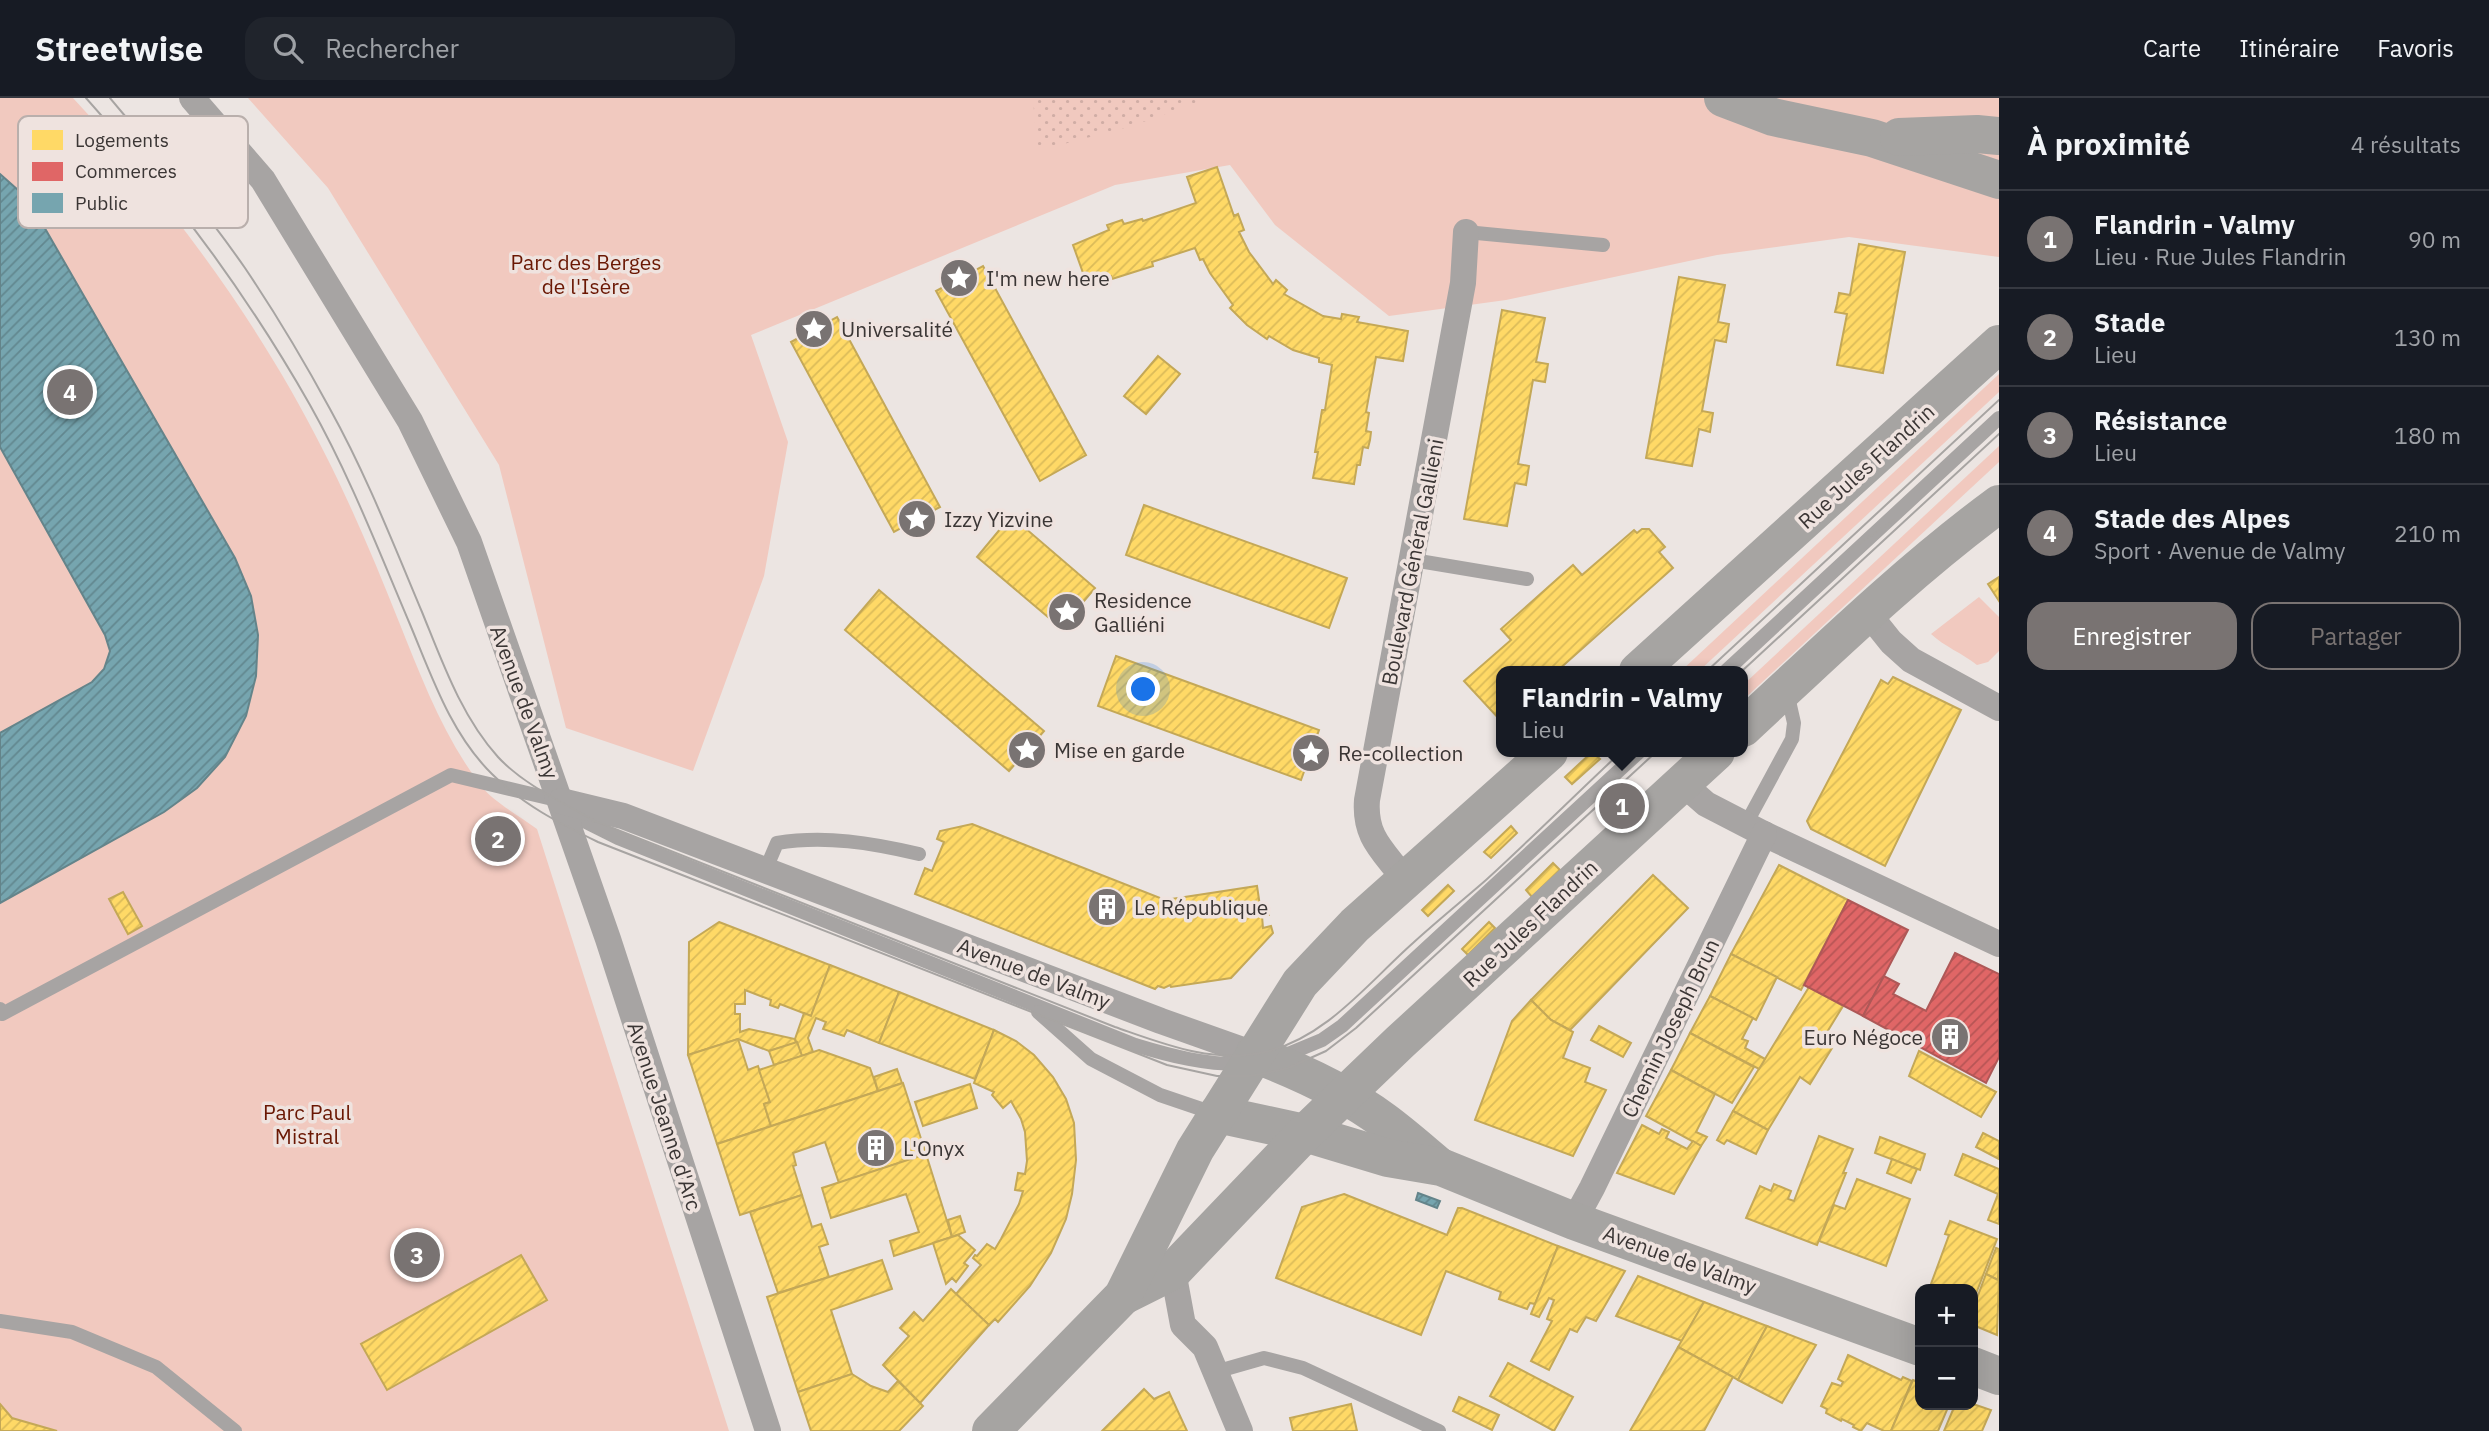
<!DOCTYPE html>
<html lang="fr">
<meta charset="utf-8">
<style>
:root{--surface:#171b24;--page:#20242c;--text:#f1f3f6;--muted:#9ea1a6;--line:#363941;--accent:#797372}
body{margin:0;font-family:"IBM Plex Sans",sans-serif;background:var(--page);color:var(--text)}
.controls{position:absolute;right:21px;bottom:21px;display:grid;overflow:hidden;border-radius:14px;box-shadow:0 7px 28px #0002}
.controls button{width:63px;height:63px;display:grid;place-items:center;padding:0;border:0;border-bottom:2px solid var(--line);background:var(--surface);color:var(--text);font:35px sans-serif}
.you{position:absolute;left:1144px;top:592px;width:24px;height:24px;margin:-18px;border:5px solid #fff;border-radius:50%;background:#1a73e8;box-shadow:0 0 0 10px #1a73e833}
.badge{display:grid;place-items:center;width:46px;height:46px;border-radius:50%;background:var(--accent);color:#fff;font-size:23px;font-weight:700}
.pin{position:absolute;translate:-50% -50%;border:4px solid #fff;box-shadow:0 2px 7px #0006}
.popup{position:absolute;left:1496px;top:568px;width:252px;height:91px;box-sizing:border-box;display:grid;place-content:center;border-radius:14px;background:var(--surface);filter:drop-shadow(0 2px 5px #0005);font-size:23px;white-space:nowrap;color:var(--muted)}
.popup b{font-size:26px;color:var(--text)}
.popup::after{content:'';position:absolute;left:50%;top:100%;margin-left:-14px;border:14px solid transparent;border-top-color:var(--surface)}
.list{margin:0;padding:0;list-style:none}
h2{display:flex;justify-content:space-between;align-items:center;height:91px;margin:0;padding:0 28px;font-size:30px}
h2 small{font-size:23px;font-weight:400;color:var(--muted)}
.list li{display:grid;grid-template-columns:46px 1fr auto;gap:21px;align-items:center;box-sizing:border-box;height:98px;padding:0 28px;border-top:2px solid var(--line)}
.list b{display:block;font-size:26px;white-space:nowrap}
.list p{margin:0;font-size:23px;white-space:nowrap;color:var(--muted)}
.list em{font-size:23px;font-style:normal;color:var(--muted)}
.actions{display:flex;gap:14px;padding:21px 28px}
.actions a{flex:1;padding:16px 0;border:2px solid var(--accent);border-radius:21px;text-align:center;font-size:24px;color:var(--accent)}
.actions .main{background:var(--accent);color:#fff}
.icon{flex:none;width:38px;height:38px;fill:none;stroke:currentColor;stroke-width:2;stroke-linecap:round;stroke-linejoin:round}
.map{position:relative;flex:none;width:1999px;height:1333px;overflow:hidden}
header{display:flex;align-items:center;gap:42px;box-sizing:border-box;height:98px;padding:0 35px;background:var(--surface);border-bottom:2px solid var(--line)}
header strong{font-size:33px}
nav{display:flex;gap:38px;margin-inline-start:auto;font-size:24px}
.search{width:490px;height:63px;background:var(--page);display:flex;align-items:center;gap:18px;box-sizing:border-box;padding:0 24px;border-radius:21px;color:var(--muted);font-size:26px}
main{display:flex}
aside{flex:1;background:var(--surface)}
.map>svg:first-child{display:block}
</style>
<header>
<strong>Streetwise</strong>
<div class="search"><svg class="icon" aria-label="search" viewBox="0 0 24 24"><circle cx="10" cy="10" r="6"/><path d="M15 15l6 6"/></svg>Rechercher</div>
<nav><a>Carte</a><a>Itinéraire</a><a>Favoris</a></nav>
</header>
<main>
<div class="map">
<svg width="1999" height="1333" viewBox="0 0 1999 1333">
<defs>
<pattern id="garden-dots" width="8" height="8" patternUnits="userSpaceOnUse" patternTransform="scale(1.75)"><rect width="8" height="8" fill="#f1c9bf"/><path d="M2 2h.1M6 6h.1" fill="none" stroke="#d0ada5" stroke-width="1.8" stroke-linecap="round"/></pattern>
<pattern id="homes-hatch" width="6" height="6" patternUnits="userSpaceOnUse" patternTransform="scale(1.75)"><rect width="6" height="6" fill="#ffd966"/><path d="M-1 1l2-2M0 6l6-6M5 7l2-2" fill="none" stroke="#dbbb59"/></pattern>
<pattern id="shops-hatch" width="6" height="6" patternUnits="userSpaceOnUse" patternTransform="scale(1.75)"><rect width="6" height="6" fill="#e06666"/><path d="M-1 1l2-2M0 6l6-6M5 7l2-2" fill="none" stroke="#b75555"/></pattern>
<pattern id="public-hatch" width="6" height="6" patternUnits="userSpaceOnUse" patternTransform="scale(1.75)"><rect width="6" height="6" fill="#76a5af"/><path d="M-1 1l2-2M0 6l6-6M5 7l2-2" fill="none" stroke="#62878f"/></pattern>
</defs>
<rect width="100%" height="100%" fill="#ece5e2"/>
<g fill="#f1c9bf">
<path d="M0 0H73C171 106 259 224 324 354 352 409 376 466 399 524 422 581 444 640 482 689 494 704 521 719 537 731L729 1333H0Z"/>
<polygon points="248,0 1999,0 1999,159 1849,139 1717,157 1506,202 1389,218 1275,127 1230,67 1115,87 751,237 788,344 764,478 693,673 566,630 499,367 328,90"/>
<polygon points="1999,276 1999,294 1699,573 1681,573"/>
<polygon points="1999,348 1999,364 1743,602 1743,587"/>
<path d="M1979 499 1999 519V553L1988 564 1977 567C1962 555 1945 549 1931 536Z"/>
</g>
<polygon fill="url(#garden-dots)" points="1033,0 1210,0 1132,28 1037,53"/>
<g fill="url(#homes-hatch)" stroke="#c4a857" stroke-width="2">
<polygon points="1217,69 1234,118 1238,116 1244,132 1239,134 1249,154 1273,186 1276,182 1287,192 1284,196 1323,218 1341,221 1342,216 1359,219 1357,224 1408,233 1403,263 1376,259 1366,314 1369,315 1366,333 1371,334 1370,342 1368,350 1363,349 1360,367 1357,367 1354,386 1313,380 1318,354 1315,354 1322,312 1325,312 1332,267 1319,264 1319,260 1293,252 1269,238 1267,241 1247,227 1230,210 1233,207 1210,175 1203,161 1200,162 1195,150 1152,164 1153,168 1112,181 1111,178 1087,186 1073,147 1109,132 1107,127 1122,122 1124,126 1142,121 1143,123 1196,105 1187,79"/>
<polygon points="1859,146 1905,154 1883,275 1837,267 1847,216 1835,214 1837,206 1839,195 1850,197"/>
<polygon points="983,168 1086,357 1040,383 936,193"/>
<polygon points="1679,179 1725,187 1718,224 1729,226 1726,244 1715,242 1702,313 1713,315 1710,334 1699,331 1692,368 1646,360"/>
<polygon points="1502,212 1545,220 1536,264 1548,266 1545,284 1533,282 1518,366 1529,368 1526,387 1515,385 1507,428 1464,421"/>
<polygon points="837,219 940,409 894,434 791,244"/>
<polygon points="1158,258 1180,276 1146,316 1124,298"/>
<polygon points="1144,407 1347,480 1329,530 1126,457"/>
<polygon points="1011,418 1095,490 1061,530 977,459"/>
<polygon points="1642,431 1649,431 1665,449 1659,454 1673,470 1557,573 1501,573 1501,623 1464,583 1511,542 1501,531 1573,467 1582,477 1634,432 1637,435"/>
<polygon points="1999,479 1999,503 1988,486"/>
<polygon points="879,492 1044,633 1009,673 845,532"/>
<polygon points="1116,558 1319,632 1301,682 1098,608"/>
<polygon points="1893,579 1961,612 1885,768 1811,731 1807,723 1881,582 1888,586"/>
<polygon points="1592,654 1600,661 1572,686 1565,679"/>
<polygon points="1633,691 1640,698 1611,725 1604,718"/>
<polygon points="499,726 511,748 498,756 485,734"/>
<polygon points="972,726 1165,802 1257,788 1260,808 1269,810 1269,817 1262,818 1263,830 1271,828 1273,835 1231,880 1171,889 1170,887 1164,890 1158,888 1155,891 915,796 925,770 932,773 944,744 937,741 940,733"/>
<polygon points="1511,728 1517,735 1491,760 1484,754"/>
<polygon points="1553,765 1560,772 1532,799 1526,792"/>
<polygon points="1779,767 1848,802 1801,892 1731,856"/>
<polygon points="1653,777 1688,810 1570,932 1551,922 1531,902"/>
<polygon points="1448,787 1454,793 1428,818 1422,812"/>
<polygon points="123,794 142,828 128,836 109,801"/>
<polygon points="719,824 830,867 811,918 780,906 778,910 770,907 771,902 745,892 745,906 735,906 735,916 740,916 740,934 749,931 795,941 796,945 769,953 738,941 688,957 689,844"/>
<polygon points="1489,824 1495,830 1468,857 1462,851"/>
<polygon points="1731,856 1777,879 1756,922 1710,898"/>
<polygon points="830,867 899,894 879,945 847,932 844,938 823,931 826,924 816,920 808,940 813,954 802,958 795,941 804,915 811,918"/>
<polygon points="1809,889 1843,908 1821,944 1832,950 1810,986 1800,979 1768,1032 1733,1013"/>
<polygon points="899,894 994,932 975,981 879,945"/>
<polygon points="1710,898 1753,920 1742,941 1748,943 1745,950 1765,961 1759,971 1690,935"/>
<polygon points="1531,902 1551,922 1573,934 1563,960 1590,970 1585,984 1606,992 1573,1058 1475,1022 1512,923"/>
<polygon points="1599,928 1631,945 1623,959 1591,942"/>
<polygon points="994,932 1016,943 1034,957 1053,979 1066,1001 1074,1025 1076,1062 1072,1096 1066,1121 1051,1155 1030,1188 998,1224 995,1221 989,1227 956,1196 981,1167 973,1160 975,1157 977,1158 987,1146 995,1151 1001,1141 1019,1106 1023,1093 1015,1092 1018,1075 1025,1076 1027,1063 1025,1034 1021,1021 1011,1003 1003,1010 992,997 994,994 974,985"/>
<polygon points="1690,935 1754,969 1732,1005 1671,972"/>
<polygon points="738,941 748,972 758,968 770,1004 764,1006 771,1028 717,1046 688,957"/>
<polygon points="797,944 802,958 774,967 769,953"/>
<polygon points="819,952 870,970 878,993 771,1028 764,1006 770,1004 759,972"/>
<polygon points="1919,953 1996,994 1981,1019 1909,978"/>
<polygon points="897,971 902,985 878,993 874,979"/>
<polygon points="1671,972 1715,996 1696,1034 1707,1039 1701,1048 1646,1018"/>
<polygon points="903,985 926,1056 839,1085 825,1044 793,1055 796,1067 793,1068 802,1097 740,1117 717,1046"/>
<polygon points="970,986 977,1010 923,1028 915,1004"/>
<polygon points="1733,1013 1768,1032 1756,1056 1727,1042 1724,1046 1717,1042"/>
<polygon points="1642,1027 1659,1036 1662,1031 1669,1034 1666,1040 1687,1051 1693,1043 1701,1048 1674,1096 1617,1075"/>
<polygon points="1983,1035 1999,1043 1999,1061 1976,1049"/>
<polygon points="1819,1038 1853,1051 1843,1075 1846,1075 1817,1147 1746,1120 1760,1088 1771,1093 1774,1086 1791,1093 1788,1101 1794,1103"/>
<polygon points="1880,1039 1925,1056 1920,1072 1875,1055"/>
<polygon points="926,1056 952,1139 894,1158 890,1143 919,1134 906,1096 831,1120 822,1090"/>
<polygon points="1963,1056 1999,1071 1999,1126 1988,1122 1998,1096 1955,1077"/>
<polygon points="1892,1061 1917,1071 1911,1085 1887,1075"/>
<polygon points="1857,1081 1910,1101 1886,1168 1819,1143 1834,1107 1845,1111"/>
<polygon points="1344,1096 1447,1137 1458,1110 1462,1110 1558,1148 1535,1206 1530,1205 1527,1211 1499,1201 1501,1194 1446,1173 1421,1237 1276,1180 1302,1109"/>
<polygon points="802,1097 812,1129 821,1126 828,1146 819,1149 829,1179 778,1195 750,1114"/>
<polygon points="960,1118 965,1134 952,1139 948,1122"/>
<polygon points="1950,1123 1997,1141 1974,1201 1973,1191 1945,1191 1931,1186 1949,1137 1945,1136"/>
<polygon points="958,1137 975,1152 964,1165 968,1168 956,1184 952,1180 946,1186 933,1145"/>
<polygon points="1558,1148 1625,1173 1596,1223 1586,1219 1577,1234 1570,1231 1549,1272 1531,1263 1552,1223 1547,1221 1554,1202 1549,1200 1539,1219 1531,1216"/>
<polygon points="1996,1150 1999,1151 1998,1182 1986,1176"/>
<polygon points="521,1157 547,1202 387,1292 361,1246"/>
<polygon points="882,1162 892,1191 831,1212 852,1276 798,1294 767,1199"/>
<polygon points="1986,1176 1998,1182 1999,1179 1997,1237 1973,1227 1973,1211"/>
<polygon points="1638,1178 1704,1204 1682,1243 1616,1218"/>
<polygon points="951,1191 989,1227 920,1305 883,1267 909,1238 900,1230 914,1214 923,1223"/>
<polygon points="1704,1204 1767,1228 1738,1282 1678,1249"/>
<polygon points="1767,1228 1816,1247 1782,1305 1738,1282"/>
<polygon points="1678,1249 1733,1279 1704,1333 1630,1333"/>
<polygon points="1848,1257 1901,1282 1903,1279 1912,1283 1891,1333 1884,1333 1867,1325 1861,1333 1853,1329 1854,1327 1842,1321 1841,1323 1826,1315 1827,1311 1821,1308 1832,1285 1841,1288 1843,1284 1838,1281"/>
<polygon points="1508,1265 1573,1299 1554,1333 1490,1298"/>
<polygon points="852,1276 871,1288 888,1294 898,1283 923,1308 899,1333 811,1333 798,1294"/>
<polygon points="1913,1282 1920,1285 1920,1307 1949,1307 1938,1333 1891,1333"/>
<polygon points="1144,1291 1154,1301 1169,1294 1187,1333 1102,1333"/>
<polygon points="1459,1299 1499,1317 1492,1332 1453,1313"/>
<polygon points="0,1306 12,1320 57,1333 0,1333"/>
<polygon points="1351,1306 1357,1333 1293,1333 1290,1320"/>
<polygon points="1973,1306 1991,1312 1982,1333 1944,1333 1955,1307"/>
</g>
<g fill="url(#shops-hatch)" stroke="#ae5857" stroke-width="2">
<polygon points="1848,802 1908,832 1863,918 1804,887"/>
<polygon points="1955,855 1999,876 1999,959 1986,985 1863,918 1884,878 1899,886 1893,896 1926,913"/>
</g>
<g fill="url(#public-hatch)" stroke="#64848a" stroke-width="2">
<polygon points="0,76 28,101 235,460 251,498 258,537 256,578 246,618 225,659 197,690 164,714 0,805 0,635 92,584 104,571 110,553 105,537 0,349"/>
<polygon points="1418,1095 1440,1103 1437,1110 1416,1102"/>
</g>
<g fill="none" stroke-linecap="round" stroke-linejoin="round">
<g stroke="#a7a4a3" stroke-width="14">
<polyline points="1466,134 1603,147"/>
<polyline points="1413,462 1527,481"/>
<polyline points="1726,573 1999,320"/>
<polyline points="1746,726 1792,641 1794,625 1787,594"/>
<path d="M765 773 777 745C825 737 872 745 919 756"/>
<path d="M0 911 2 916 451 677 561 703 584 723 618 740 1135 947C1171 958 1206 967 1244 966"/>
<polyline points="1038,914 1091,961 1160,997 1216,1016"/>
<polyline points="1281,959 1322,942 1342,928 1639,654"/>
<polyline points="0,1223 72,1234 156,1269 235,1333"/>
<polyline points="1215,1274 1264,1260 1303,1270 1439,1333"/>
</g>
<g stroke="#a7a4a3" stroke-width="26">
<polyline points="192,0 263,82 410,323 469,444 608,841 768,1333"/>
<polyline points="1867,514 1891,544 1911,562 1999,610"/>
<polyline points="1682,685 1706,706 1764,736 1999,846"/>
<polyline points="561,703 623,718 1161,923 1254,956"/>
<path d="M1405 782C1384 753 1364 740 1367 702L1463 185 1466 134"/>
<polyline points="1574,1123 1592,1090 1764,736"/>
<polyline points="1173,1173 1183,1227 1205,1249 1240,1333"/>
</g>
<g stroke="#a6a4a2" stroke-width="38">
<polyline points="1723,0 1773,19 1872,40 1999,82"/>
<polyline points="1899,39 1977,36 1999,38"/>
<polyline points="1638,573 1999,246"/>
<path d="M1743 630C1826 553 1908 473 1999 406"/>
<path d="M1254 956C1299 973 1345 994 1384 1023 1403 1037 1421 1053 1439 1068"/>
<polyline points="1217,1016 1305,1035 1388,1060 1441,1069 1574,1123 1920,1249"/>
<polyline points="1123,1198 1173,1173 1305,1035 1400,944 1716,654"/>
<polyline points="1973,1268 1999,1278"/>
<polyline points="991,1333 1123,1198 1195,1052 1300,885 1355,827 1549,654"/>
</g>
<g stroke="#a7a4a2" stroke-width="2">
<path d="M86 0C172 95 247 196 310 307 349 376 378 451 409 524 431 576 450 635 492 676 523 707 559 725 598 744L1167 967 1217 978H1249L1267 975 1288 970 1326 953 1356 930 1656 654"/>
<path d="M110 0C156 55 204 111 245 170 276 216 304 263 330 311 366 376 393 445 422 514 442 563 461 618 498 659 524 687 562 704 595 723L1115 929C1164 946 1212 966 1265 954 1326 940 1369 884 1413 845 1437 823 1462 803 1486 782 1532 740 1576 696 1621 654"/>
<polyline points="1847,454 1894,422"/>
<polyline points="1707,573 1999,302"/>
<polyline points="1742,573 1999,336"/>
</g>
</g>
<defs>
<symbol id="sight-disc" viewBox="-11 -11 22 22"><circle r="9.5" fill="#797372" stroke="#efe3df"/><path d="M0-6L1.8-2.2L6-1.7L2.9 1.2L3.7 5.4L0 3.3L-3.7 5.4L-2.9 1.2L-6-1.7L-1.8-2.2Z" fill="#fff"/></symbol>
<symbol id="building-disc" viewBox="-11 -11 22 22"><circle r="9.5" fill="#797372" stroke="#efe3df"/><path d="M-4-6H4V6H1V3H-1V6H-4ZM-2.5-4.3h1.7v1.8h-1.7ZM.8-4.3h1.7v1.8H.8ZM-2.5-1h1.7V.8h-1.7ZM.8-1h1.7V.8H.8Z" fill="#fff"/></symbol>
</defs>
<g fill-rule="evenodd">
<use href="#sight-disc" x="937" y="158" width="44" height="44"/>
<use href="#sight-disc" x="792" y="209" width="44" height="44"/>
<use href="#sight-disc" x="895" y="399" width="44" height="44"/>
<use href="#sight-disc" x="1045" y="492" width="44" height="44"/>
<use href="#sight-disc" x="1005" y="630" width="44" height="44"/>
<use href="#sight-disc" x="1289" y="633" width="44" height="44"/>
<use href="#building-disc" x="1085" y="787" width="44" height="44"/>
<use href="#building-disc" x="1928" y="917" width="44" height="44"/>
<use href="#building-disc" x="854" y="1028" width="44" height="44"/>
</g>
<g text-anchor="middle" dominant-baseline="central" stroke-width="7" stroke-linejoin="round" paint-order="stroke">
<g font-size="21" fill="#6a1703" stroke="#efe3df">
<text x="586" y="164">Parc des Berges<tspan x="586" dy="24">de l'Isère</tspan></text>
<text x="307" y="1014">Parc Paul<tspan x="307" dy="24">Mistral</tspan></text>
</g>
<g font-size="21" fill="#3b3635" stroke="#efe3df" text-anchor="start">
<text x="986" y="180">I'm new here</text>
<text x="841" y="231">Universalité</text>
<text x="944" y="421">Izzy Yizvine</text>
<text x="1094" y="502">Residence<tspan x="1094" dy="24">Galliéni</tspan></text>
<text x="1054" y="652">Mise en garde</text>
<text x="1338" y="655">Re-collection</text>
<text x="1134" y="809">Le République</text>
<text x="1923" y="939" text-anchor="end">Euro Négoce</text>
<text x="903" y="1050">L'Onyx</text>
</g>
<g font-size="21" fill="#3b3635" stroke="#efe3df">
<text transform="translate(1866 368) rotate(-42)">Rue Jules Flandrin</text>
<text transform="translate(1412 464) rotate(-79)">Boulevard Général Gallieni</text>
<text transform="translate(525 604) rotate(70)">Avenue de Valmy</text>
<text transform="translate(1530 825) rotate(-43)">Rue Jules Flandrin</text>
<text transform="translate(1034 875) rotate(21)">Avenue de Valmy</text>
<text transform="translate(1670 930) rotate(-64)">Chemin Joseph Brun</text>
<text transform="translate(665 1018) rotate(72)">Avenue Jeanne d'Arc</text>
<text transform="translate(1680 1161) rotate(20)">Avenue de Valmy</text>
</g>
</g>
<rect x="18" y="18" width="230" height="112" rx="10" fill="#efe3df" stroke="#b9afac" stroke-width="2"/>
<rect x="32" y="32" width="31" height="20" fill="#ffd966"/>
<rect x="32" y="64" width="31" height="19" fill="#e06666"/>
<rect x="32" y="95" width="31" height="20" fill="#76a5af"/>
<g font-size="19" fill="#3b3635">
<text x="75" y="49">Logements</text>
<text x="75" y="80">Commerces</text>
<text x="75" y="112">Public</text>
</g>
</svg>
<div class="controls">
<button>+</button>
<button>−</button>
</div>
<div class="you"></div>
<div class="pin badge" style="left:1622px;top:708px">1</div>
<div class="popup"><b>Flandrin - Valmy</b>Lieu</div>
<div class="pin badge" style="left:498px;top:741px">2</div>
<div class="pin badge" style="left:417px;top:1157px">3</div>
<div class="pin badge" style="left:70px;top:294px">4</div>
</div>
<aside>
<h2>À proximité<small>4 résultats</small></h2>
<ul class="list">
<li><span class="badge">1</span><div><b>Flandrin - Valmy</b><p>Lieu · Rue Jules Flandrin</p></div><em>90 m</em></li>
<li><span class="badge">2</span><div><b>Stade</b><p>Lieu</p></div><em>130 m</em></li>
<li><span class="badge">3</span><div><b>Résistance</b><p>Lieu</p></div><em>180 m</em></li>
<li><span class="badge">4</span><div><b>Stade des Alpes</b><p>Sport · Avenue de Valmy</p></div><em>210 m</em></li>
</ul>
<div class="actions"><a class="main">Enregistrer</a><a>Partager</a></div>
</aside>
</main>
